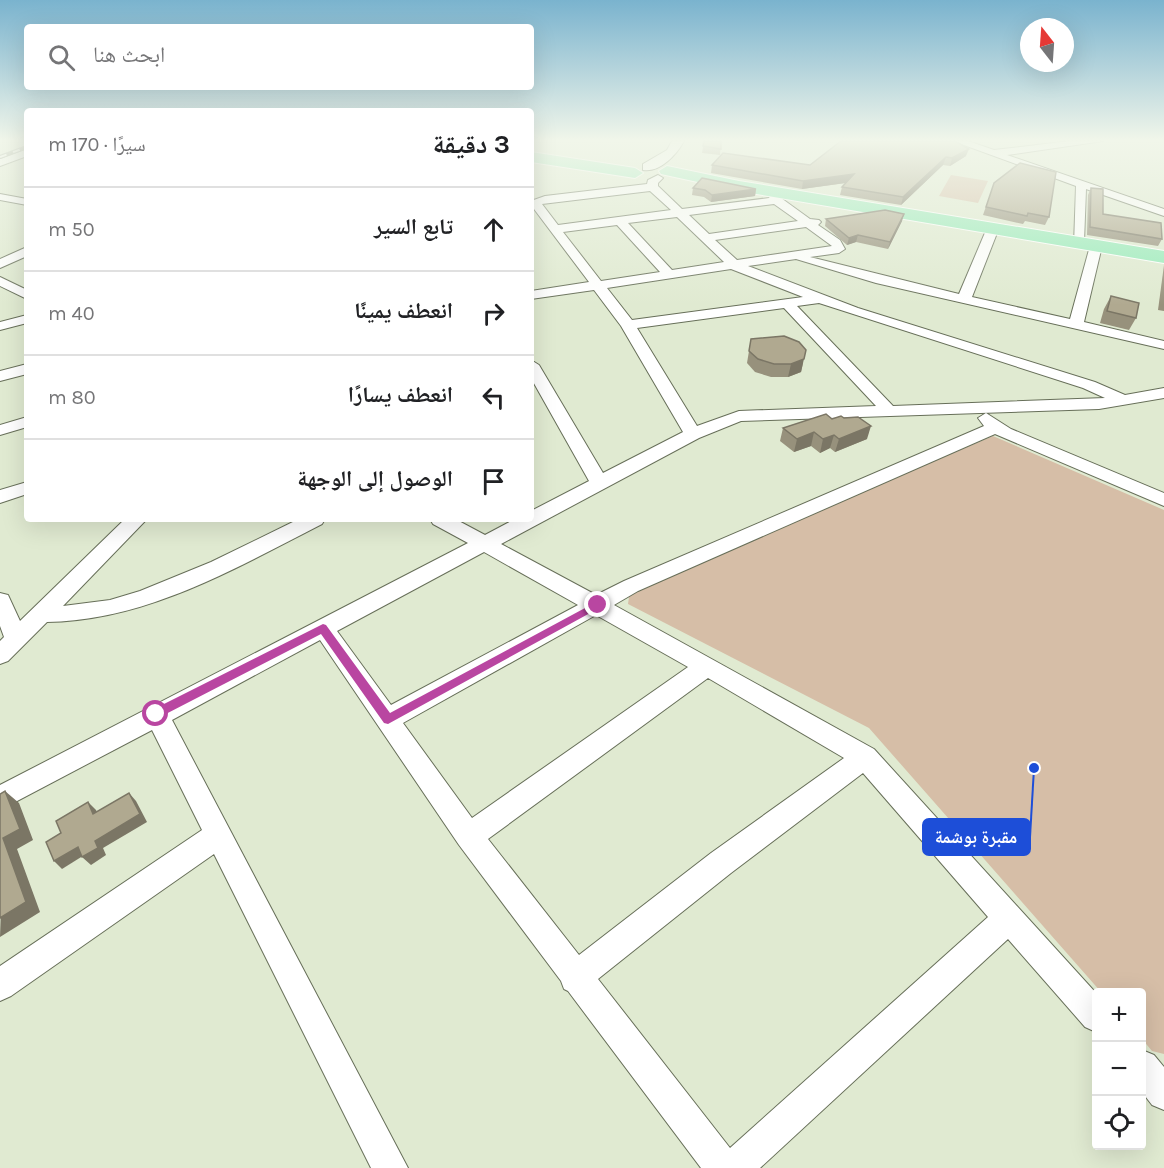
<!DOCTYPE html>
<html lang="ar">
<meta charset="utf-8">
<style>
:root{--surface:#fff;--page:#f6f6f6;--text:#202124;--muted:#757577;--line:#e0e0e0}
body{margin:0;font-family:Karla,"Noto Naskh Arabic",sans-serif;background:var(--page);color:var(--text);direction:rtl}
.controls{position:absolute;right:18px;bottom:18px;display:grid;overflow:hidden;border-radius:6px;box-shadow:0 6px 24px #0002}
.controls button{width:54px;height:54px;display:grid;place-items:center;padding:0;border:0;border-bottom:2px solid var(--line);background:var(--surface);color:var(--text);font:30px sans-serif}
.compass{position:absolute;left:1020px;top:18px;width:54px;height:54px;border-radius:50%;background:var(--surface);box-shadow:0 6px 24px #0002;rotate:343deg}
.stop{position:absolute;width:18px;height:18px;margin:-14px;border:4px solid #b946a1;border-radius:50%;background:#fff}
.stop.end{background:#b946a1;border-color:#fff;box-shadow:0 2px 6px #0008}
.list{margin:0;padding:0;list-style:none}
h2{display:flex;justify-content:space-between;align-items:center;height:78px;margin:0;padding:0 24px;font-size:26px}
h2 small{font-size:20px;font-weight:400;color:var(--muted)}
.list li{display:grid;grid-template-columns:39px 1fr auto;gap:18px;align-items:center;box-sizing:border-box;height:84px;padding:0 24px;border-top:2px solid var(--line)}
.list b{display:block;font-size:22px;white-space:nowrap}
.list em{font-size:20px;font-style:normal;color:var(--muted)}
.icon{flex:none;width:33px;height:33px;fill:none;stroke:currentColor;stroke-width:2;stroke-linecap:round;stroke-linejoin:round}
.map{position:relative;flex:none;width:1164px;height:1168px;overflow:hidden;direction:ltr}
.search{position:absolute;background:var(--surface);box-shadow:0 6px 24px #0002;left:24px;top:24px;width:510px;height:66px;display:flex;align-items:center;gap:15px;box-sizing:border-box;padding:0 21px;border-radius:6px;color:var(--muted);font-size:22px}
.panel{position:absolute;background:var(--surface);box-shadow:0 6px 24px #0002;left:24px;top:108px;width:510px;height:414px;border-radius:6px;direction:rtl}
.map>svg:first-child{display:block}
</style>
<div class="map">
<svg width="1164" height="1168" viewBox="0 0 1164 1168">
<rect width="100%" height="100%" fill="#e0ead1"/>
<g fill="#d6bea7">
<polygon points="951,175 988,181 978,203 939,196"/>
<polygon points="993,436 1164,510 1164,1054 1152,1051 1142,1039 1142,992 1101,992 869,728 628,604 630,590"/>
</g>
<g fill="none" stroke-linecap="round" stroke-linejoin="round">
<defs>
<g id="minor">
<polygon points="953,141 968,141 994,150 1070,141 1103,141 1007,155 1164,209 1164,216 1086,189 1084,242 1074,245 1076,186"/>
<polygon points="27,149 27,156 0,166 0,159"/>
<path d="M658 175 663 178 658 183V186L682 209 769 198 774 190H782L781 198 810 219 819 220 821 222 818 225 840 240 845 249 839 253 810 257 959 294 987 228 997 225 999 228 972 297 1070 319 1090 246 1092 243H1100L1102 246 1084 322 1164 341V349L876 283 796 259 748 266 858 308 1095 382 1125 395 1164 388V398L1099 409 741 421 699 438 501 544 596 595 624 581 984 426 978 418 986 413 1011 429 1164 493V506L995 434 638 591 614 605 874 749 1096 993V1032L1085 1027 1008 939 760 1168H701L568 991 564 989 561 981 459 845 320 640 172 720 408 1168H371L214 854 11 996 0 1001V966L202 830 152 730 0 810V785L468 543 433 524 430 519H455L485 535 515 519H531V511L589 481 531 378V360L539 365 603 473 683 432 621 326 594 290 531 299V291L589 282 531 205V201L545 196 647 184 648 180ZM650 191 671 210 558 225 542 204ZM774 204 798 221 709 234 689 215ZM677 217 724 262 672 270 628 223ZM617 225 660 272 601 281 563 232ZM806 227 832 246 737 260 715 240ZM731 269 803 297 632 320 607 288ZM819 303 1083 388 1105 398 893 406 797 306ZM784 308 876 406 739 411 697 426 637 328ZM484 552 578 605 391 705 337 631ZM596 615 688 667 472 818 403 723ZM708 678 844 758 711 853 579 955 488 839ZM863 773 988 917 730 1148 598 979 731 873Z"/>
<polygon points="0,194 27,199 27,205 0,200"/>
<polygon points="27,247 27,256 0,268 0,259"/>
<polygon points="0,277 27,290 27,299 0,286"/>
<polygon points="27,315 27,323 0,330 0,322"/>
<polygon points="27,364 27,374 0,381 0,371"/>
<polygon points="27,417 27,427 0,435 0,425"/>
<polygon points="27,482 27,494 0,503 0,490"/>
<path d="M125 519H147L63 606 110 600 140 591 211 562 299 519H325L322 524C236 568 146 621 47 622L8 661 0 664V641L4 637 0 626V593L8 595 20 621Z"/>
<polygon points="1142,1050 1154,1055 1164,1067 1164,1110 1152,1105 1142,1092"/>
</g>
<path id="tertiary" d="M672 141H684C677 154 660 173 643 170V164L667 150Z"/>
<g id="primary">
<polygon points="531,152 635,168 643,173 635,178 531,162"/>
<polygon points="667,166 739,181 1164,251 1164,263 739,191 661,174 659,171"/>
</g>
</defs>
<use href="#minor" stroke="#676f59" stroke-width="2"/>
<use href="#tertiary" stroke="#676f59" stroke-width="2"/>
<use href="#primary" stroke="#fff" stroke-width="2"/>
<use href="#minor" fill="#fff" fill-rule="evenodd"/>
<use href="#tertiary" fill="#fff" fill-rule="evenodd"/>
<use href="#primary" fill="#9aebbb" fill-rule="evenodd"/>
<defs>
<polyline id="rail" points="0,157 27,147"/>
</defs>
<use href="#rail" stroke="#5d6254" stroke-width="4"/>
<use href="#rail" stroke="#fff" stroke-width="2" stroke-dasharray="7" stroke-linecap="butt"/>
</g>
<g fill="#97917c">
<polygon points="704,141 721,141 720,155 702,153"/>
<polygon points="839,141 955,141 966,156 950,166 943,165 901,205 840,195 842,187 846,183 802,189 711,173 712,165 810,165 840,142"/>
<polygon points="994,183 1049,217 1045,225 1025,221 1023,224 983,215"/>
<polygon points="693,188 756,189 755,196 711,202 704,197 692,195"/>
<polygon points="1091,188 1103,214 1162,239 1158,246 1087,235 1088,195"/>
<polygon points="826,219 902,221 888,249 856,242 847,245 825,226"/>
<polygon points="1164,265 1164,311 1158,310"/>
<polygon points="1111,296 1136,318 1129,330 1100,323 1104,309"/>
<polygon points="751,339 803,363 801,372 788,377 771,377 755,372 747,363"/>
<polygon points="832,419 867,439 835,452 830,448 820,453 811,446 794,452 780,441 783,428"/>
</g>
<g fill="#7b7665">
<polygon points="969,149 966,156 950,166 952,158"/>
<polygon points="946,157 943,165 901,205 903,197"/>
<polygon points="854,174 852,182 802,189 803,181"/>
<polygon points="756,189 755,196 711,202 712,195"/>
<polygon points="904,214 902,221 888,249 890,242"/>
<polygon points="858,235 856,242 847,245 849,238"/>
<polygon points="806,350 801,372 788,377 791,364"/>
<polygon points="871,426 867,439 835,452 839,439"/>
<polygon points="814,432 811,446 794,452 797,439"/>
<polygon points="834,435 830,448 820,453 823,439"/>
<polygon points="5,791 19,803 33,840 17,849 40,912 0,937"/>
<polygon points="129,793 136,801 147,822 103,848 106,855 91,865 82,857"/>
<polygon points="88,802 96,810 101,822 93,814"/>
<polygon points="78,847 86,854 62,869 54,861"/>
</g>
<g fill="#b0a990" stroke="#7b7665" stroke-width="1.5">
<polygon points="704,141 721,141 721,149 703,146"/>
<polygon points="841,141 955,141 969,149 952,158 946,157 903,197 842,187 854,174 803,181 712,165 723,153 810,165"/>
<polygon points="1020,163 1056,172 1049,217 1028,213 1027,216 986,207 994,183"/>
<polygon points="702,178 756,189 712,195 705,190 693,188"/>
<polygon points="1091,188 1103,189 1103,214 1161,223 1162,239 1090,227"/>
<polygon points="885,210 904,214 890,242 858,235 849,238 826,219"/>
<polygon points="1111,296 1139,303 1136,318 1107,311"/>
<polygon points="784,336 799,342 806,350 804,359 791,364 774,364 758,359 749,351 751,339"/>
<polygon points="826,414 832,419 841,416 844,418 858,417 871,426 839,439 834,435 823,439 814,432 797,439 783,428"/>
<polygon points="5,791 20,829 3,838 26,902 0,918 0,794"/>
<polygon points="129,793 140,814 95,841 98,848 82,857 78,847 54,861 46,842 61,833 56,821 88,802 93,814"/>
</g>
<linearGradient id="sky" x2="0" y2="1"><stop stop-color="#7ab3ce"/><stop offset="0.46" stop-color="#f1f6ea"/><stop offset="1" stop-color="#f1f6ea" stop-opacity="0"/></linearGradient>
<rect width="1164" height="305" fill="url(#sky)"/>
<polygon fill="#b946a1" points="598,601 603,605 601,607 388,724 384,723 321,634 160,717 156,718 150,714 152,710 323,624 326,625 390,713"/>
<path fill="none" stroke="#1d4ed8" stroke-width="2" d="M1034 768L1030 837"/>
<circle fill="#1d4ed8" stroke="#fff" stroke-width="2" cx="1034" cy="768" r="6"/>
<rect fill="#1d4ed8" stroke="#1d4ed8" stroke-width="2" x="923" y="819" width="107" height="36" rx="6"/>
<g font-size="18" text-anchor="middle" font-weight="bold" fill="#fff">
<text x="976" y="843">مقبرة بوشمة</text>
</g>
</svg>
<div class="controls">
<button>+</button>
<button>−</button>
<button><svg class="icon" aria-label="locate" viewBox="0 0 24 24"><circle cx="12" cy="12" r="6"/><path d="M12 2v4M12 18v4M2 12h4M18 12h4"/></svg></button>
</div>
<svg class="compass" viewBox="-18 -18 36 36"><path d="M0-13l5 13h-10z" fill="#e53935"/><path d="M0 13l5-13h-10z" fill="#757577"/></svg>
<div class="stop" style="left:156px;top:714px"></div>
<div class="stop end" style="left:598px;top:605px"></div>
<div class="search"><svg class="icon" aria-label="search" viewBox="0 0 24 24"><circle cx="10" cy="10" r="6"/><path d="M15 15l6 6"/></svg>ابحث هنا</div>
<section class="panel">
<h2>3 دقيقة<small>سيرًا · 170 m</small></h2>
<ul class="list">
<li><svg class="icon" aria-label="ahead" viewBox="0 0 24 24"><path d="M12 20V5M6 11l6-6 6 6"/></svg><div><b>تابع السير</b></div><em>50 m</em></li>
<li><svg class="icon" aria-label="right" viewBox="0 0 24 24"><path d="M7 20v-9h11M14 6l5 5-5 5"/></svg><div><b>انعطف يمينًا</b></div><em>40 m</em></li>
<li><svg class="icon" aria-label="left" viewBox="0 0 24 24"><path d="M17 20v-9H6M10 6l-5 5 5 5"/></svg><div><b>انعطف يسارًا</b></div><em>80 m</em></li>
<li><svg class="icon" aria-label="arrive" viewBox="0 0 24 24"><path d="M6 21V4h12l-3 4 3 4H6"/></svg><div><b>الوصول إلى الوجهة</b></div></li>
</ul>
</section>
</div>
